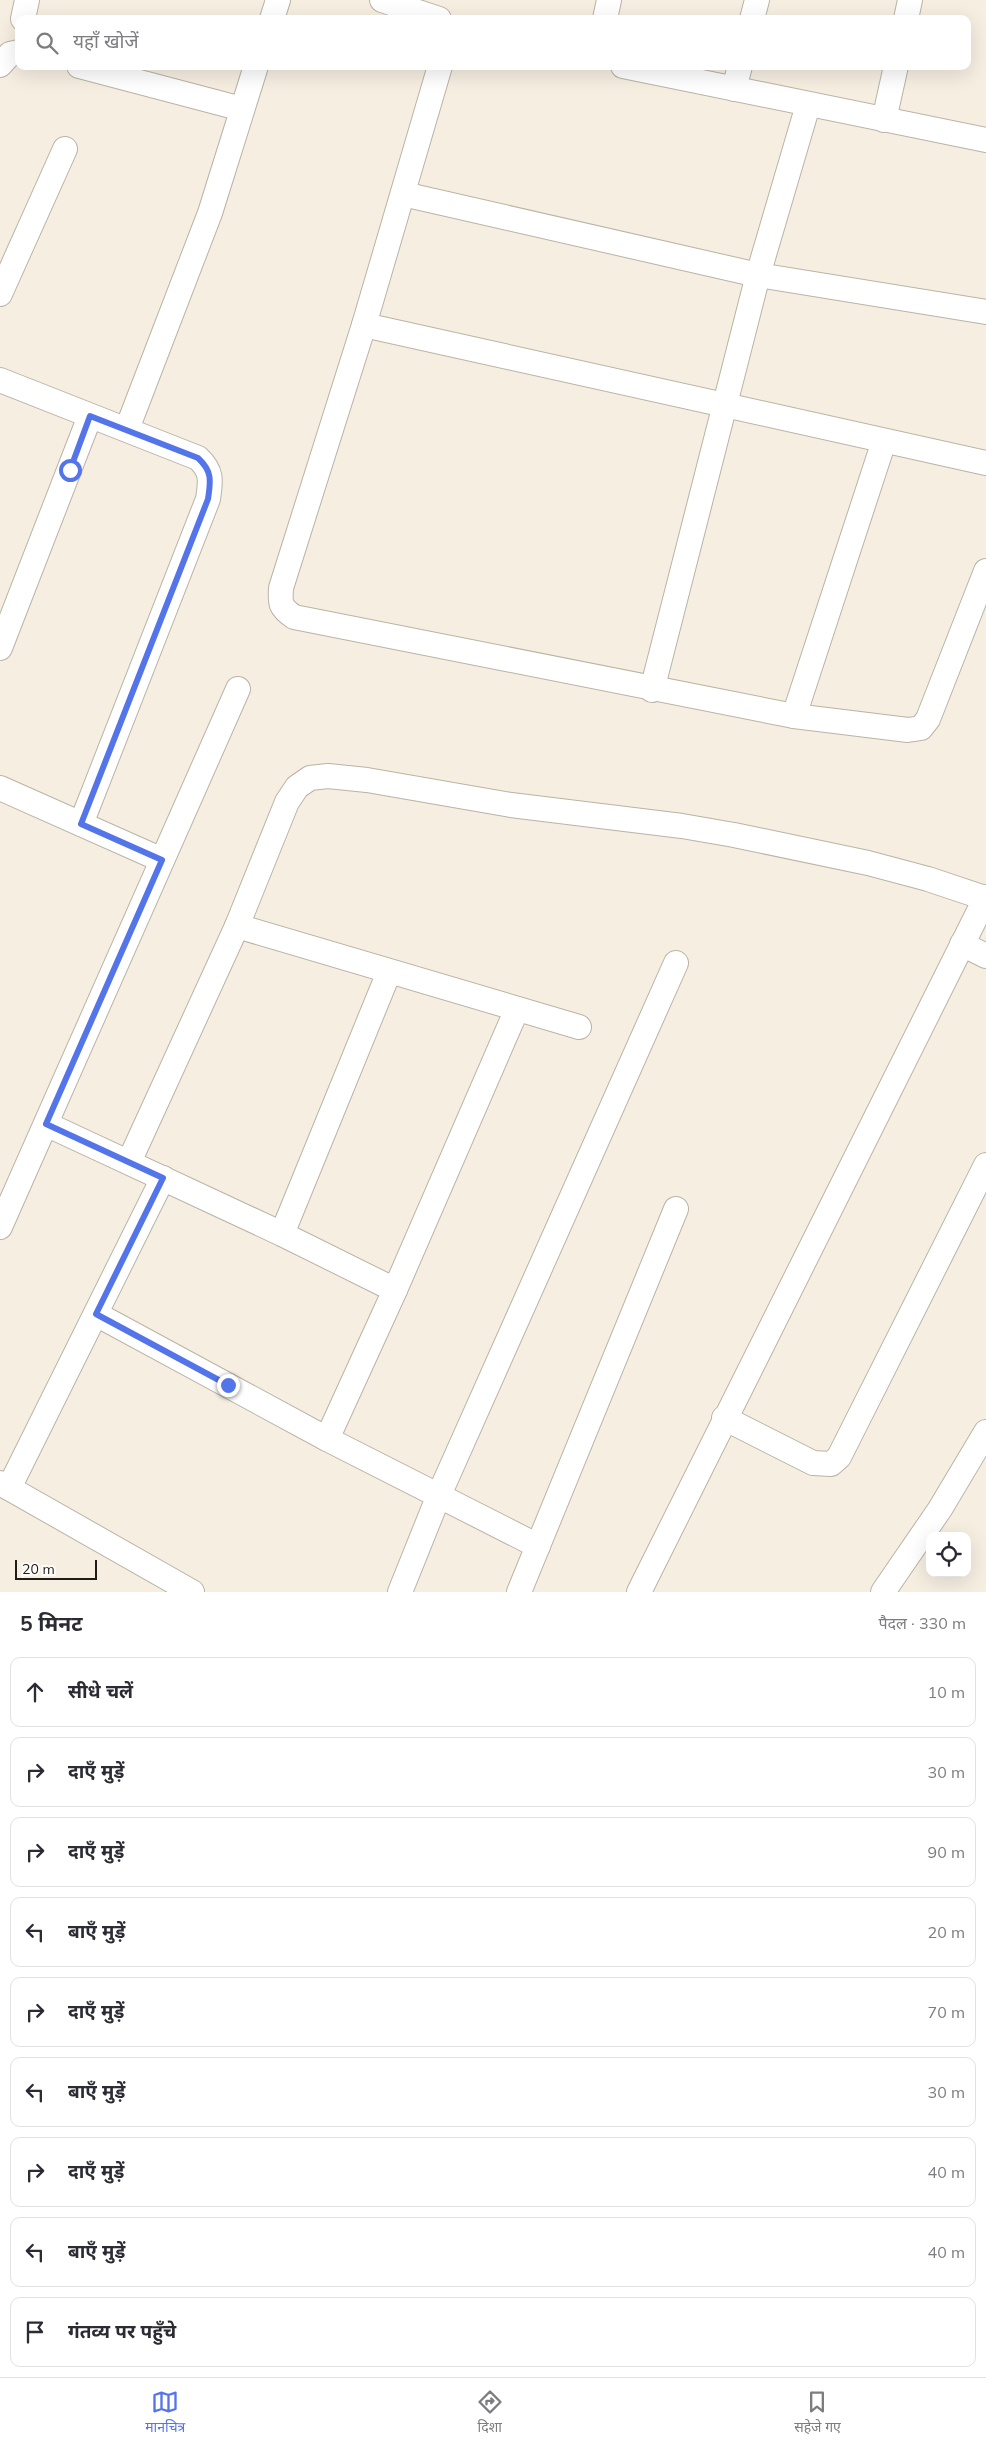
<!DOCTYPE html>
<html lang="hi">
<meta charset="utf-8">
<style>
:root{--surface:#fff;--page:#f2f2f3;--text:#2b2b33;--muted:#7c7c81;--line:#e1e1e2;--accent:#5475ea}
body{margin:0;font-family:Mulish,"Noto Sans Devanagari",sans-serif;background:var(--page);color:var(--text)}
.controls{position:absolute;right:15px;bottom:15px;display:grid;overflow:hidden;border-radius:10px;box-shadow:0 5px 20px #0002}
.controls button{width:45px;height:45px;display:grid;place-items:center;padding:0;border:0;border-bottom:1px solid var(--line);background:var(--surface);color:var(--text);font:25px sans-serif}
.scale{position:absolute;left:15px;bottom:12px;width:82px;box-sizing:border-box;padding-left:5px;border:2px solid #1f1c17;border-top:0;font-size:14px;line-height:18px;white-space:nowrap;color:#1f1c17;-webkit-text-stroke:4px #fefcfa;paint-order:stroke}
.stop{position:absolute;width:15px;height:15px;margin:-11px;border:4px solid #5475ea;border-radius:50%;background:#fff}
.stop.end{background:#5475ea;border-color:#fff;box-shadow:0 1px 5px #0008}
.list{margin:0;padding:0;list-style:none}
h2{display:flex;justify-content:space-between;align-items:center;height:65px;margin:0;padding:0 20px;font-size:21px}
h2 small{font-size:16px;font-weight:400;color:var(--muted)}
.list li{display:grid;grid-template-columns:32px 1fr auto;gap:15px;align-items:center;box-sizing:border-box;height:70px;margin:0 10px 10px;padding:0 10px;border:1px solid var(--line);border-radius:10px}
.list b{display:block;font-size:19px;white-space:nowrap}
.list em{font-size:16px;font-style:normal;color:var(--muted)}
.icon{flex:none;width:28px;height:28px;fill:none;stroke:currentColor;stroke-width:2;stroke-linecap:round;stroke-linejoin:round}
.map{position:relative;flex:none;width:986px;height:1592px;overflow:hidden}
.search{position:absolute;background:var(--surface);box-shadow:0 5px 20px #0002;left:15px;right:15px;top:15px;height:55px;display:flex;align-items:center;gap:12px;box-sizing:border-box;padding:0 18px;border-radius:10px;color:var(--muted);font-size:19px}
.sheet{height:785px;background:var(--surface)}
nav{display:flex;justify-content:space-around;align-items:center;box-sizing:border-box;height:70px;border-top:1px solid var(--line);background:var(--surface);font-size:14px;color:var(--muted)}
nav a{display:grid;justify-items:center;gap:2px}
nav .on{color:var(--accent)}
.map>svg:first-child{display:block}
</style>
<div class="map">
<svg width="986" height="1592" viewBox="0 0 986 1592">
<rect width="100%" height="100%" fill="#f6eee1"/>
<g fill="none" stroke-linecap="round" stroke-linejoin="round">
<defs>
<g id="minor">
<polyline points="382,0 439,19"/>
<polyline points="23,19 27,0"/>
<polyline points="272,19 278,0"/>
<polyline points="605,19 609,0"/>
<polyline points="752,19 757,0"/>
<polyline points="906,19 910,0"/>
<polyline points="0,65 10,54 19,52"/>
<polyline points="79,66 242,109"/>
<path d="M440 66 364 325 281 588C280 604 280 607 294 617L794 716 908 730 921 728 928 719 986 571"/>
<polyline points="623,66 986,140"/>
<polyline points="734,89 740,66"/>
<polyline points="884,120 896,66"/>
<polyline points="403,194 758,275 986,312"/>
<polyline points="0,294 65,149"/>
<polyline points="364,325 986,463"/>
<path d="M0 380 198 458C212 471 211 480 208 499L81 824"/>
<polyline points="127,429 210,213 256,66"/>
<polyline points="0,648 90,416"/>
<polyline points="652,690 758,275 808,105"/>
<polyline points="794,716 884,441"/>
<polyline points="0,788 162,860"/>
<polyline points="237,926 579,1027"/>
<polyline points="962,944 986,956"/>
<polyline points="46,1124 282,1234 395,1290"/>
<polyline points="129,1162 237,926 287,802 297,787 310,778 328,776 367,780 511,805 682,826 734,835 868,863 928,879 985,898"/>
<polyline points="0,1227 238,689"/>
<polyline points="282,1234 389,972"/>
<polyline points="96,1314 327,1439 538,1546"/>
<polyline points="724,1418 813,1463 831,1464 839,1457 986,1165"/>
<polyline points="327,1439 395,1290 517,1009"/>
<polyline points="0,1483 192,1592"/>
<polyline points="9,1488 163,1178"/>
<polyline points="400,1592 439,1495 676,963"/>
<polyline points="519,1592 676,1209"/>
<polyline points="639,1592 986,897"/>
<polyline points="883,1592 940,1509 986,1432"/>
</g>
</defs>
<use href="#minor" stroke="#bab3a6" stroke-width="26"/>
<use href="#minor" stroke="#fff" stroke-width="24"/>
</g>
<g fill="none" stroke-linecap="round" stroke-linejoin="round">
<path stroke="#5475ea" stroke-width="6" d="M70 470 90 416 198 458C212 471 211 480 208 499L81 824 162 860 46 1124 163 1178 96 1314 228 1385"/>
</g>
</svg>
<div class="controls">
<button><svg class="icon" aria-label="locate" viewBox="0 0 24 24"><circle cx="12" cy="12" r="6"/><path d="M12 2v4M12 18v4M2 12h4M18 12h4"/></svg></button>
</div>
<div class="scale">20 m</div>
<div class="stop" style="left:70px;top:470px"></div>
<div class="stop end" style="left:228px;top:1385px"></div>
<div class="search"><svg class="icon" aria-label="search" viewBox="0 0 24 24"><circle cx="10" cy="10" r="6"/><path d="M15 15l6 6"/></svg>यहाँ खोजें</div>
</div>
<section class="sheet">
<h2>5 मिनट<small>पैदल · 330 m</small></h2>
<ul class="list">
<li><svg class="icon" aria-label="ahead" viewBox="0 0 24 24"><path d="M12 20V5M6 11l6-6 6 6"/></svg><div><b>सीधे चलें</b></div><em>10 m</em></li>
<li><svg class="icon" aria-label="right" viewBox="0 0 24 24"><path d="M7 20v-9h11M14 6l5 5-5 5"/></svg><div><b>दाएँ मुड़ें</b></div><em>30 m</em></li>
<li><svg class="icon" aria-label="right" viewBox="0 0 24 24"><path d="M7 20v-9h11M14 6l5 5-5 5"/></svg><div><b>दाएँ मुड़ें</b></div><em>90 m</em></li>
<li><svg class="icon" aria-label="left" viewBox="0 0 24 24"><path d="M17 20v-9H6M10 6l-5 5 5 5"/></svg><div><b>बाएँ मुड़ें</b></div><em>20 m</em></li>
<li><svg class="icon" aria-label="right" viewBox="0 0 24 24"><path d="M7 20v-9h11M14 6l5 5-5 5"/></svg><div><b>दाएँ मुड़ें</b></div><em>70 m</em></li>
<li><svg class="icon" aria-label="left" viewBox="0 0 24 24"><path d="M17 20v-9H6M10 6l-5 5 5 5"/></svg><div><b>बाएँ मुड़ें</b></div><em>30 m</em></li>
<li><svg class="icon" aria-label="right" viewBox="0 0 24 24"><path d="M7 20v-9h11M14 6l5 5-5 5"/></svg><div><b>दाएँ मुड़ें</b></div><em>40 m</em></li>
<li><svg class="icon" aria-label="left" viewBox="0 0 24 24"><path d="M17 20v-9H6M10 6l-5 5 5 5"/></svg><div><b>बाएँ मुड़ें</b></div><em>40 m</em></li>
<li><svg class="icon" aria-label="arrive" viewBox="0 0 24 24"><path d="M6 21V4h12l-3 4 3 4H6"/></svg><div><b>गंतव्य पर पहुँचे</b></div></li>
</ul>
</section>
<nav>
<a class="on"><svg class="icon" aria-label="map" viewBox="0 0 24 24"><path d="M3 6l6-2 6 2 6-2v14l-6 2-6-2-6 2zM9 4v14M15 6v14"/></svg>मानचित्र</a>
<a><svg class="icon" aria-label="directions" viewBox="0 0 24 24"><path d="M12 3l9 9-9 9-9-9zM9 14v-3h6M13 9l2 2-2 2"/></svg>दिशा</a>
<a><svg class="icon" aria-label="saved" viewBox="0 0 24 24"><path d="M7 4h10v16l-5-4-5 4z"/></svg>सहेजे गए</a>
</nav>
